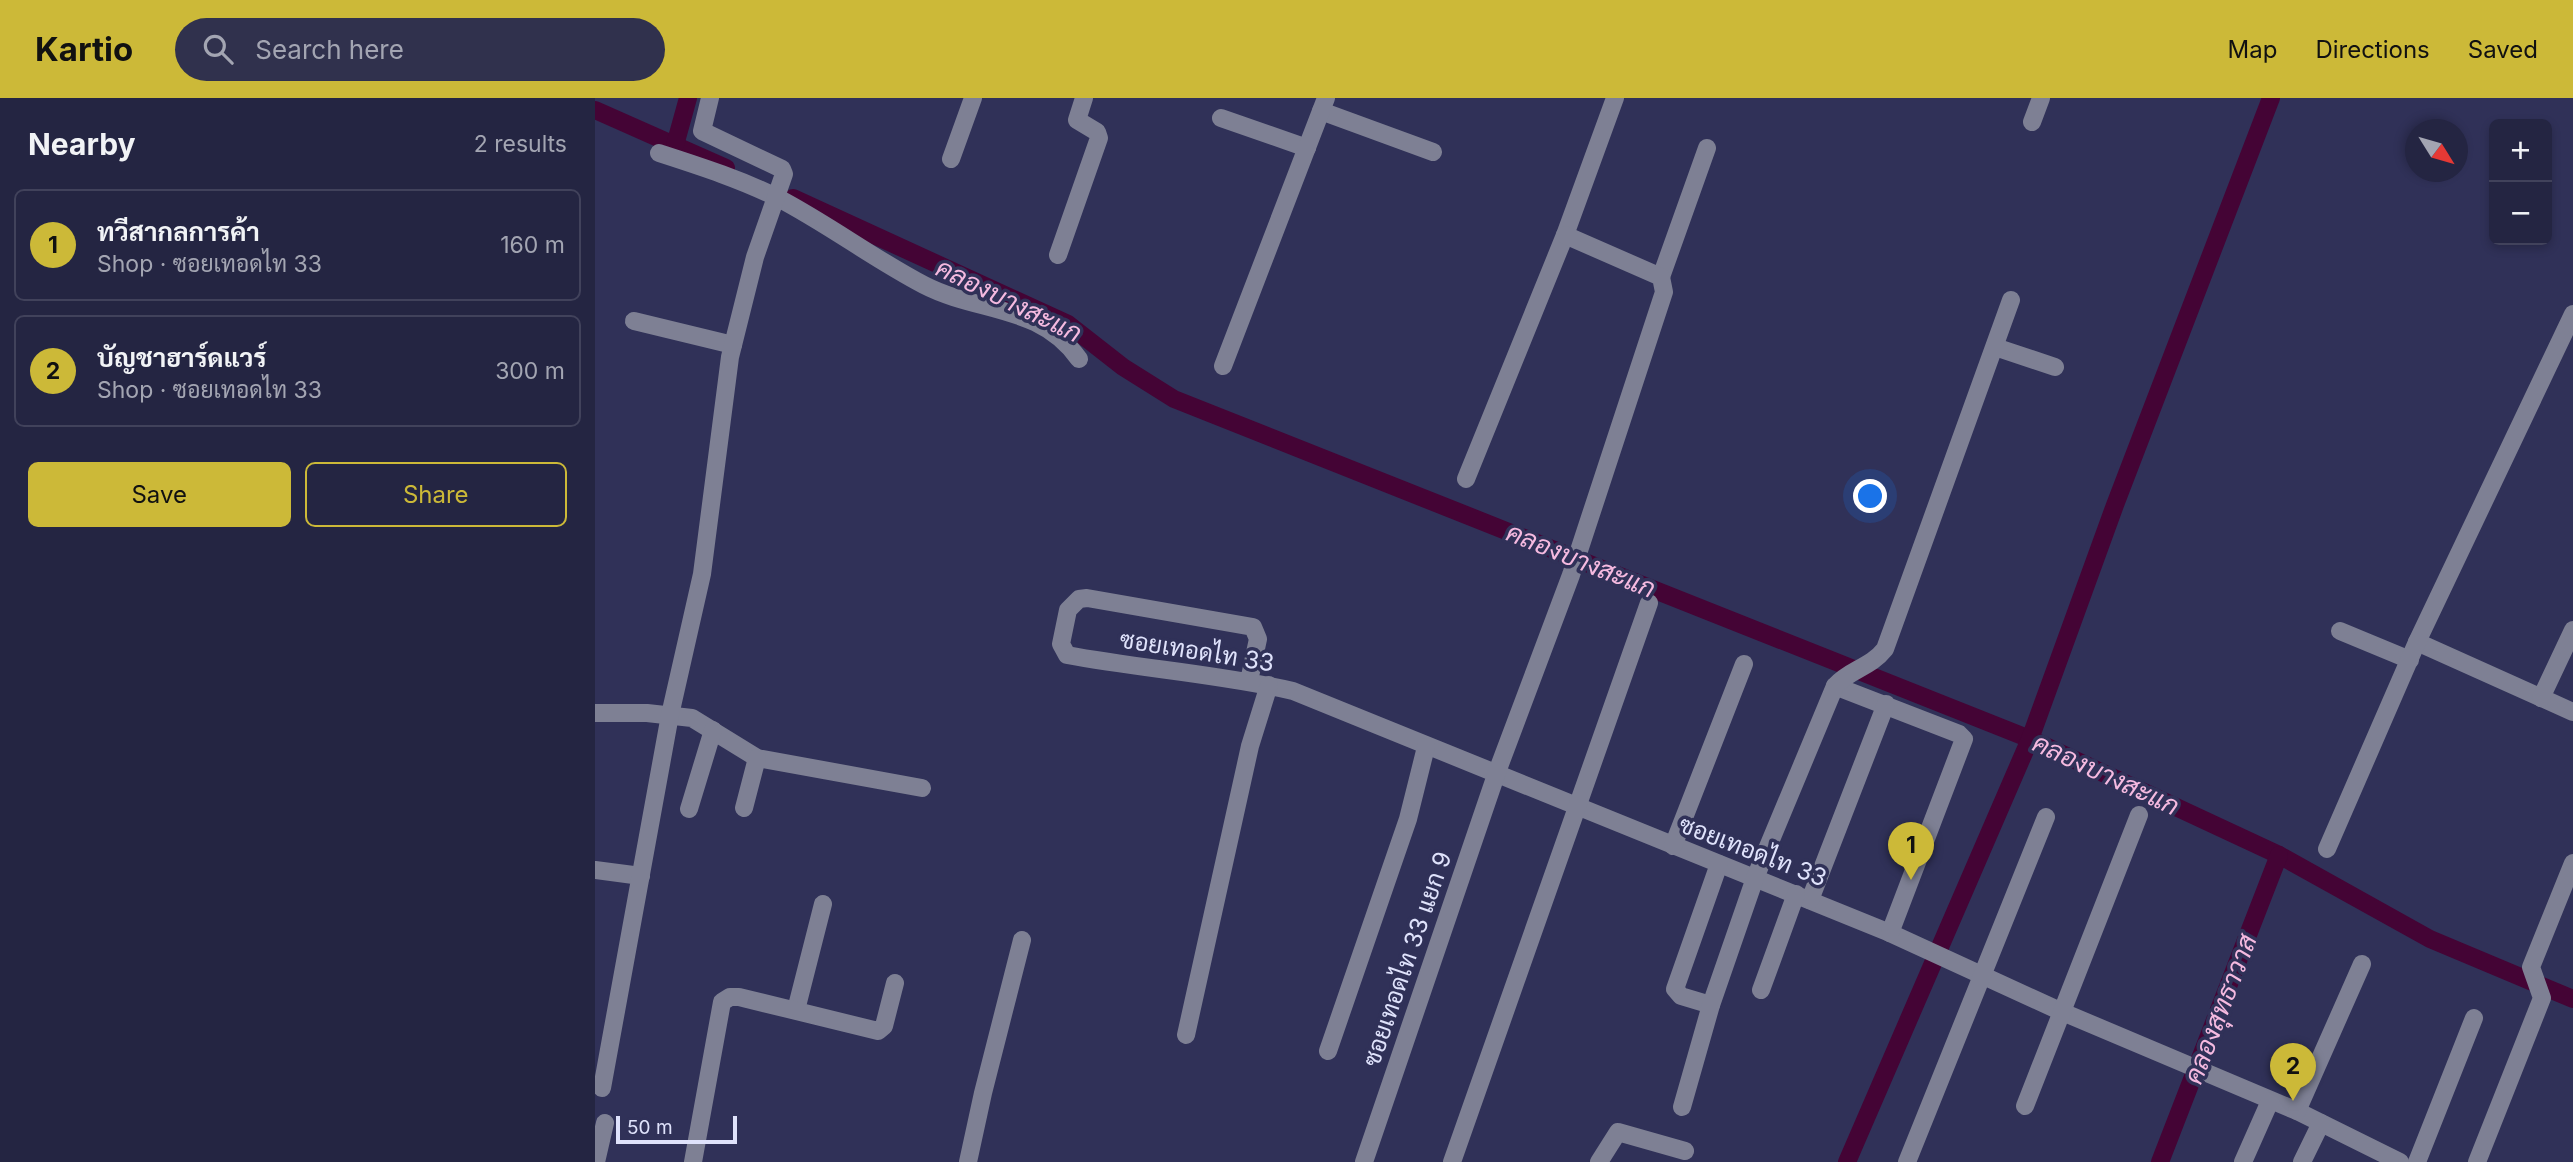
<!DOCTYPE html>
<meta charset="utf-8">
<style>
:root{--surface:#242542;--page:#30314d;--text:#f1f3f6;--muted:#a3a5b2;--line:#41425b;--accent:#ccb938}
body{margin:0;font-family:Inter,Sarabun,sans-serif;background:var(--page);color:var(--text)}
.controls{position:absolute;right:21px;top:21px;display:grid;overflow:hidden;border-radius:10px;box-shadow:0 4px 10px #0003}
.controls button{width:63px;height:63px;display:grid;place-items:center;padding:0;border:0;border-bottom:2px solid var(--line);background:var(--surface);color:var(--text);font:35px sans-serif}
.compass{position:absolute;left:1810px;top:21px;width:63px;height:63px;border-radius:50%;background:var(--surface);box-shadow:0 4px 10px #0003;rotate:127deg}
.scale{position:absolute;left:21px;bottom:18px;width:121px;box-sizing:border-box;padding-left:7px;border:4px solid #dfe2fb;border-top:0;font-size:19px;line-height:24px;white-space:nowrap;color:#dfe2fb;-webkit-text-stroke:5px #303158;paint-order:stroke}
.you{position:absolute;left:1276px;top:399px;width:24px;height:24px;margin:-18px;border:5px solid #fff;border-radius:50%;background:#1a73e8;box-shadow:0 0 0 10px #1a73e833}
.badge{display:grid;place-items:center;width:46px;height:46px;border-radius:50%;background:var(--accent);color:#111;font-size:23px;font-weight:700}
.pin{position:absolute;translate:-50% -58px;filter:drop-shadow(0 2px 4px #0008)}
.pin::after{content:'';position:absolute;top:37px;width:24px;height:21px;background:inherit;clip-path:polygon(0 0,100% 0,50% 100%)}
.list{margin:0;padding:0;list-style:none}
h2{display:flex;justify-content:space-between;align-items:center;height:91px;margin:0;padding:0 28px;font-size:30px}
h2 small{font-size:23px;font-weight:400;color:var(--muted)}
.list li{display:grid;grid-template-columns:46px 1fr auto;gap:21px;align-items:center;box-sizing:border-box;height:112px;margin:0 14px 14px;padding:0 14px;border:2px solid var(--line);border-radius:10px}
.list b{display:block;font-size:26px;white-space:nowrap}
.list p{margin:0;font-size:23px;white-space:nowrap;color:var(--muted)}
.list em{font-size:23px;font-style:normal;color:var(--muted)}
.actions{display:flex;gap:14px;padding:21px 28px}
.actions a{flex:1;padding:16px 0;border:2px solid var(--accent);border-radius:10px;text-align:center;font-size:24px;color:var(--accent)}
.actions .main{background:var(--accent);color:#111}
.icon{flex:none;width:38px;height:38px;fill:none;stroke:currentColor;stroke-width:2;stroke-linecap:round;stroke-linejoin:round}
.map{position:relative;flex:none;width:1978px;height:1064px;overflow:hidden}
header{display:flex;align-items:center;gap:42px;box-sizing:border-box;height:98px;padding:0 35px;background:var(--accent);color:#111}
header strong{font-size:33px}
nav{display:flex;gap:38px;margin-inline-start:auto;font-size:24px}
.search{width:490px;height:63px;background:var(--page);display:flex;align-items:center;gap:18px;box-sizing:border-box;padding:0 24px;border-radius:38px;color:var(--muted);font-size:26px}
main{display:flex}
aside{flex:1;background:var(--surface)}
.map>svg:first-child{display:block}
</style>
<header>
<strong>Kartio</strong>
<div class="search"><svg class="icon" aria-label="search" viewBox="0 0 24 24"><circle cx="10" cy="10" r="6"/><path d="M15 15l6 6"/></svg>Search here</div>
<nav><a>Map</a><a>Directions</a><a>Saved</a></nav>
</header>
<main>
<aside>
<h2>Nearby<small>2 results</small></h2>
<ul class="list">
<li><span class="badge">1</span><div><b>ทวีสากลการค้า</b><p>Shop · ซอยเทอดไท 33</p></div><em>160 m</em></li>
<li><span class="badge">2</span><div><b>บัญชาฮาร์ดแวร์</b><p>Shop · ซอยเทอดไท 33</p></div><em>300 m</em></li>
</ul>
<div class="actions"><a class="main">Save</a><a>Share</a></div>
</aside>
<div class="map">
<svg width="1978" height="1064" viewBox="0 0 1978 1064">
<rect width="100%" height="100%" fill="#303158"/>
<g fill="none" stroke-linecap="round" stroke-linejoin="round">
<g stroke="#440435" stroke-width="18">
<polyline points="0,12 131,70"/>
<polyline points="80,47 93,0"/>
<polyline points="198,100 473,226 528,269 579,301 1435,641 1684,757 1835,841 1978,901"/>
<polyline points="1252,1064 1435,641 1520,407 1676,0"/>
<polyline points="1565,1064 1684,757"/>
</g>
<g stroke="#7e8094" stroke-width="18">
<polyline points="726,13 838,54"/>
<polyline points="626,20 712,50"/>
<polyline points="1437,24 1446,0"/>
<path d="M64 55C104 68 145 81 183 100 233 126 279 161 329 187 383 215 445 206 484 261"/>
<polyline points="356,61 378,0"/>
<polyline points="463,157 504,40 502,34 482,22 489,0"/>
<polyline points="1066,179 1112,50"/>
<polyline points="39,223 138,247"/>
<polyline points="1400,249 1460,269"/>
<polyline points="628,268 731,0"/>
<polyline points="871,381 970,137 1020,0"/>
<polyline points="1745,533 1815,562"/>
<polyline points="1822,544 1978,614"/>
<path d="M654 583 663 541 658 529 492 500 484 501 473 512 466 546 472 557C547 571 624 576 698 593L1295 835 1465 913 1702 1013 1805 1064"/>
<polyline points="1240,588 1364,636 1369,641 1295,835"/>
<polyline points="1946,600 1978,532"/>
<polyline points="0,615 52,615 97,620 162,660 327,690"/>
<polyline points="149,710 162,660"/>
<polyline points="94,711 118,632"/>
<polyline points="1078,748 1149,566"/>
<polyline points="1732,751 1822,544 1978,216"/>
<polyline points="0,772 46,778"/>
<polyline points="1215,802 1291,606"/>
<polyline points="1166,892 1201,796"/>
<polyline points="1116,907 1086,898 1080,891 1124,766"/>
<polyline points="201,912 228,806"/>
<polyline points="591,937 655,648 674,587"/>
<polyline points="733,953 813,721 831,649"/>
<polyline points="7,990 75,617 107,476 135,259 160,159 189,76 187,71 107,33 115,0"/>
<polyline points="1430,1008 1544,717"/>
<path d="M1087 1009 1116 907 1160 780 1240 588C1255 571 1275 570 1290 551L1416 202"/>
<polyline points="1702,1013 1767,866"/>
<polyline points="1,1064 10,1025"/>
<polyline points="98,1064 127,904 135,899 144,899 283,933 289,928 300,885"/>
<polyline points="373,1064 388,995 427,842"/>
<polyline points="769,1064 902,674 976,477 1069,194 1066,179 970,137"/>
<polyline points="857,1064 1054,505"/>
<polyline points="1004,1064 1023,1034 1090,1053"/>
<polyline points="1312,1064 1451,719"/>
<polyline points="1648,1064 1675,1003"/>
<polyline points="1707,1064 1726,1025"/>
<polyline points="1822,1064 1879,920"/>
<polyline points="1882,1064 1947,900 1936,869 1978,765"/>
</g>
</g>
<g text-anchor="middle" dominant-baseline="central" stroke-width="7" stroke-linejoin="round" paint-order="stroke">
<g font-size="24" fill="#dfe2fb" stroke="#303158">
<text transform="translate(602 553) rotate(9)">ซอยเทอดไท 33</text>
<text transform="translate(1158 753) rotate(21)">ซอยเทอดไท 33</text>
<text transform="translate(812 861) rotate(-71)">ซอยเทอดไท 33 แยก 9</text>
</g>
<g font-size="26" font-style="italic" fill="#f5bae0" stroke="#303158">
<text transform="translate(414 202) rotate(26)">คลองบางสะแก</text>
<text transform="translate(986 462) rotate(22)">คลองบางสะแก</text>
<text transform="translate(1511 676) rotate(25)">คลองบางสะแก</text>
<text transform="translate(1625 911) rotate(-69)">คลองสุทธาวาส</text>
</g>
</g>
</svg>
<div class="controls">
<button>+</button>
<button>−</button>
</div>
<svg class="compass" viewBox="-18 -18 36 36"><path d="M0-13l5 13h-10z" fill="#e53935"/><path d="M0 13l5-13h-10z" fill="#a3a5b2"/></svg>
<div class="scale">50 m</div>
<div class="you"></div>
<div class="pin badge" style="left:1316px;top:782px">1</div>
<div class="pin badge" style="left:1698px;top:1003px">2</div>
</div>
</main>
